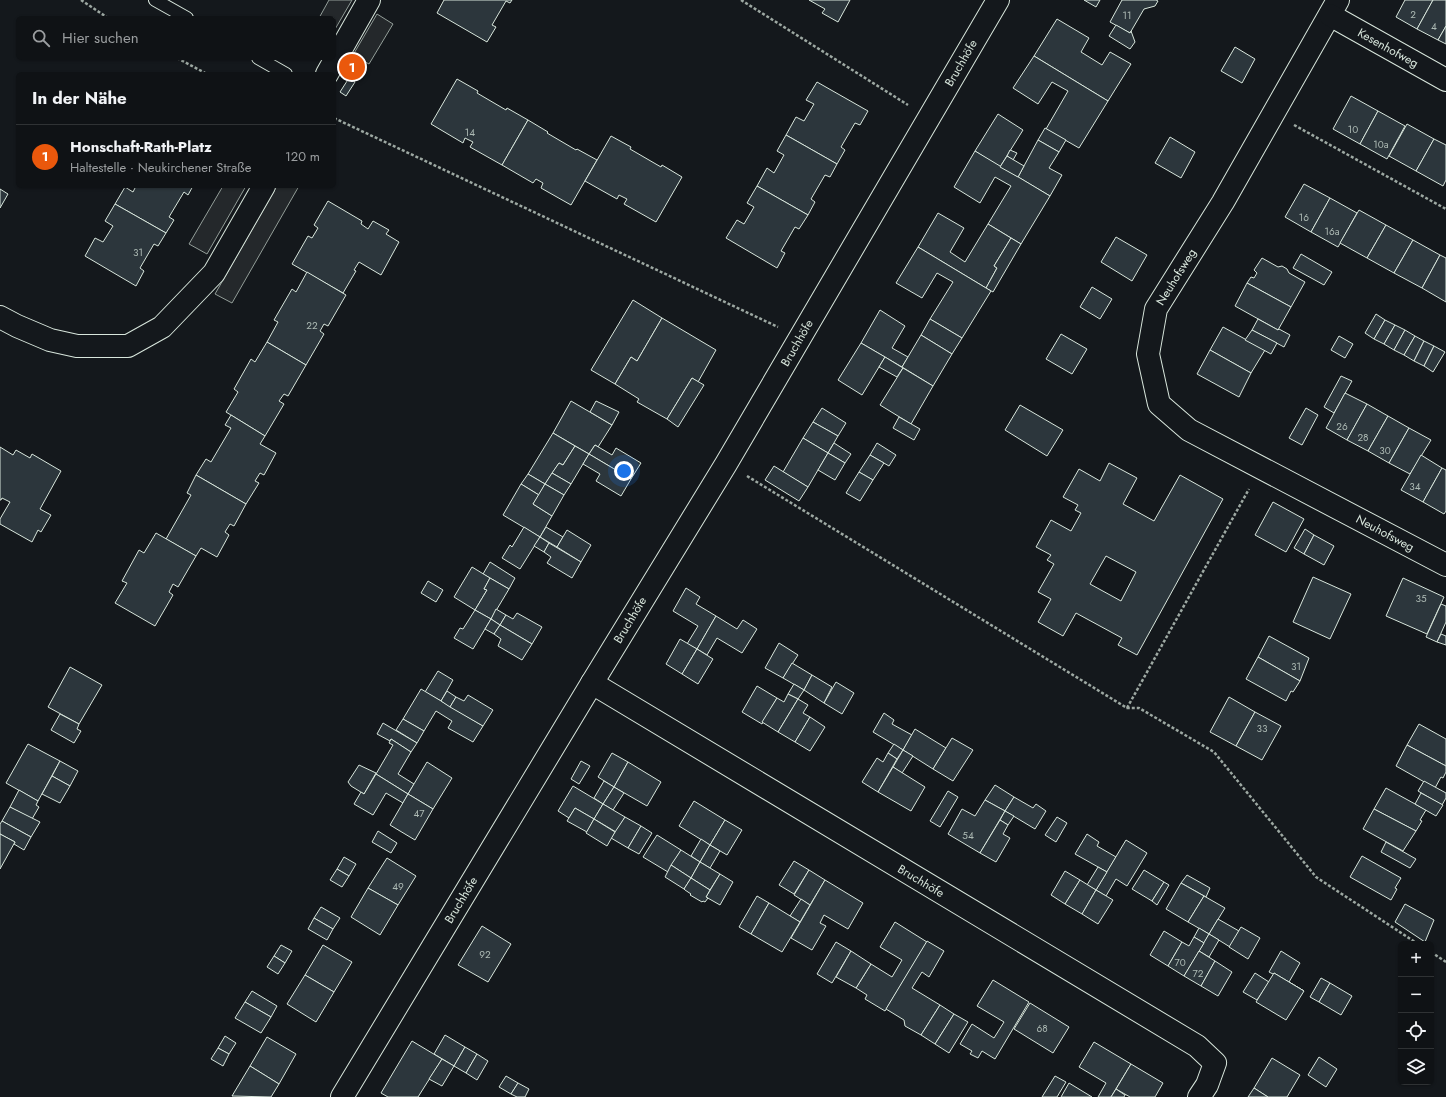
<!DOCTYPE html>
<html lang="de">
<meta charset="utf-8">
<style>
:root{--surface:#0f1215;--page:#181b1e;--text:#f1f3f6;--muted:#9b9ea0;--line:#2f3234;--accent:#ea580c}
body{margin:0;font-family:Jost,sans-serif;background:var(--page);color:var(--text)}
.controls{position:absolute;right:12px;bottom:12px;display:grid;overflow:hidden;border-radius:6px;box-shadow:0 1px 3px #0004}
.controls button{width:36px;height:36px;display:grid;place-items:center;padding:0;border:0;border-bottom:1px solid var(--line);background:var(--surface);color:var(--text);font:20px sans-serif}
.you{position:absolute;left:624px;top:471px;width:14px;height:14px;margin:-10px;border:3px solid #fff;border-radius:50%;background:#1a73e8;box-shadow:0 0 0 6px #1a73e833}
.badge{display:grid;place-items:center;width:26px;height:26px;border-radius:50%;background:var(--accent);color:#fff;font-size:13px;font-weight:700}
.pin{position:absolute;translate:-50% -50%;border:2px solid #fff;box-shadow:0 1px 4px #0006}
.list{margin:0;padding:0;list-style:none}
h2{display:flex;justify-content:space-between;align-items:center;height:52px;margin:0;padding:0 16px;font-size:17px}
h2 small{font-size:13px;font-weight:400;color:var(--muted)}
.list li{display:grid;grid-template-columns:26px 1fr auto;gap:12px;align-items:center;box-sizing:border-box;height:64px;padding:0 16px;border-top:1px solid var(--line)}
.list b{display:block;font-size:15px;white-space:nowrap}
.list p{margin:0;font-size:13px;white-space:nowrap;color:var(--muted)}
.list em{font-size:13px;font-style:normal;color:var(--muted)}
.icon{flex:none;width:22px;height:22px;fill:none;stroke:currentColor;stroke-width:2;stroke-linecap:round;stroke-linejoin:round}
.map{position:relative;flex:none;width:1446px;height:1097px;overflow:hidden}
.search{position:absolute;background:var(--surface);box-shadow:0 1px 3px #0004;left:16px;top:16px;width:320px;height:44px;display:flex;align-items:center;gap:10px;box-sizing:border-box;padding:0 14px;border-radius:6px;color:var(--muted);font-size:15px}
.panel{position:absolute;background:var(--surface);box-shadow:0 1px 3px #0004;left:16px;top:72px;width:320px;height:116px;border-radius:6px}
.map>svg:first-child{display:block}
</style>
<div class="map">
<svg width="1446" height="1097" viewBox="0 0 1446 1097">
<rect width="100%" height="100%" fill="#14181c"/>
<g fill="#24282b" stroke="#939e99">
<polygon points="329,0 352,0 334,31 334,18 319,18"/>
<polygon points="377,14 393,24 369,64 353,55"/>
<polygon points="223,186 246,186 207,254 189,244"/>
<polygon points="277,186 299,186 232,303 215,294"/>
</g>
<g fill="#2c363c" stroke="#d8e6dc" fill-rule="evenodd">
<polygon points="444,0 512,0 510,3 506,1 492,25 496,27 487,42 437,13"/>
<polygon points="809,0 850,0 838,22 822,13 825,9"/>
<polygon points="1084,0 1100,0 1096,7"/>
<polygon points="1122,0 1156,0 1158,1 1155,6 1144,9 1130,33 1110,22"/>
<polygon points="1405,0 1433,0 1417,29 1396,17"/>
<polygon points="1433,0 1446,0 1446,26 1438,40 1417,29"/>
<polygon points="1057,19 1089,38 1081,52 1102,65 1110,52 1131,64 1108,101 1034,56"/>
<polygon points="1116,25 1130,33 1131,31 1135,42 1130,49 1109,36"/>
<polygon points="1446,26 1446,44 1438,40"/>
<polygon points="1235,47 1255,59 1242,83 1221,71"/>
<polygon points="1034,56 1108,101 1079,148 1046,129 1068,91 1052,82 1038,104 1013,88"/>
<polygon points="349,78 355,82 346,96 340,92"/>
<polygon points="457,79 478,91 477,93 506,110 507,108 528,120 502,165 470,147 473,142 465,138 463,143 431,124"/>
<polygon points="817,82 868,111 860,125 855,123 841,147 845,150 837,164 786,135 796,117 804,121 814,104 806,100"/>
<polygon points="1351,96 1378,111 1360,144 1333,129"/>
<polygon points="1378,111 1405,126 1387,159 1360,144"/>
<polygon points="998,114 1023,130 1000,167 975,151"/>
<polygon points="528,120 548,132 547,133 576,150 577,149 597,160 571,205 541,188 543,183 536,179 533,183 502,165"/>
<polygon points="1407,124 1434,139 1416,171 1389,156"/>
<polygon points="1045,128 1066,140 1059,152 1038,140"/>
<polygon points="786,135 837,164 830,177 825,175 811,199 815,202 808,215 757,186 767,168 774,173 784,155 777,151"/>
<polygon points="611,136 631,147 630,149 661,167 662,165 682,177 656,222 624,204 627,199 619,195 617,199 585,181"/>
<polygon points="1170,137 1195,152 1181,178 1155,163"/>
<polygon points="1434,139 1446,145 1446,180 1443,186 1416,171"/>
<polygon points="1038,140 1059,152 1049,168 1062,175 1050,196 1018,177"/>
<polygon points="1010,150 1017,153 1013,160 1007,156"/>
<polygon points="975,151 1050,196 1021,244 988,224 1011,186 995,177 980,203 954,187"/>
<polygon points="1007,156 1024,166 1018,177 1000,167"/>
<polygon points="1304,184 1330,198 1311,232 1285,217"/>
<polygon points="136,186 193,186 188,195 184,192 169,217 174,220 166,233 115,204 125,187 133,192"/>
<polygon points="757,186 808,215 799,229 795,227 781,251 785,253 777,268 726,238 737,220 744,224 754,207 747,203"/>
<polygon points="0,189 8,194 0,208"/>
<polygon points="1330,198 1357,213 1338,247 1311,232"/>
<polygon points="328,201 362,221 361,224 368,229 373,221 389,230 386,234 399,242 381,275 359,262 354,270 356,271 343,293 292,264 308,236 312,238 318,228 314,225"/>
<polygon points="115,204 166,233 158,246 154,244 140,268 144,271 136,286 85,256 95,238 103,242 113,226 105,221"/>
<polygon points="1359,210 1386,225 1367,258 1340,243"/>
<polygon points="938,213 964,228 950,252 965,262 988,224 1011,238 994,266 997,268 986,288 918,247"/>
<polygon points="1386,225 1413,240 1394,273 1367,258"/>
<polygon points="1116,237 1147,255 1132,281 1101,262"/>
<polygon points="1011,238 1021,244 993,292 986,288 997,268 994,266"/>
<polygon points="1413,240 1440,255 1422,288 1394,273"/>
<polygon points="918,247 991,291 962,338 930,319 953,282 937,273 922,298 896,283"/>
<polygon points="1301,254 1332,272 1324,285 1293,268"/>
<polygon points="1440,255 1446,258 1446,302 1422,288"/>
<polygon points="1262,258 1278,267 1282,266 1287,269 1289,273 1305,282 1291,307 1247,283 1251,277 1254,278 1257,273 1254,270"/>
<polygon points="307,272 346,295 328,326 324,324 320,331 324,334 306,365 267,342 278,322 274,320 292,289 296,292"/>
<polygon points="1247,283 1291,307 1278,330 1235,306"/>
<polygon points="1092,287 1112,299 1100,319 1080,307"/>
<polygon points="633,300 662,318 637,361 631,357 615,384 591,370"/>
<polygon points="880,310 905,326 892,348 908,357 902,367 861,343"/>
<polygon points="1376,314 1385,320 1374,339 1365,333"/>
<polygon points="662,318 716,350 698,382 692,378 667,419 637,402 639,399 615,384 631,357 637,361"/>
<polygon points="930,319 962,338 952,354 921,335"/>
<polygon points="1258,319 1278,330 1279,329 1290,335 1284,347 1252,330"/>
<polygon points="1385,320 1395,325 1384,344 1374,339"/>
<polygon points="1395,325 1405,330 1394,350 1384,344"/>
<polygon points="1223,327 1265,350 1251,373 1210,350"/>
<polygon points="1252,330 1277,343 1271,354 1245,340"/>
<polygon points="1405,330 1415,336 1404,355 1394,350"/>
<polygon points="1061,334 1087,349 1072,374 1046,359"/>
<polygon points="921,335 952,354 933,386 902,367"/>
<polygon points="1339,336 1353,344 1345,358 1331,350"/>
<polygon points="1415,336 1424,341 1414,361 1404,355"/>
<polygon points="1424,341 1434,346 1424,366 1414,361"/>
<polygon points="267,342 306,365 288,396 284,394 279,401 284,404 265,436 226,412 238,392 234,389 251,359 255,362"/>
<polygon points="861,343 885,357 862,395 838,380"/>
<polygon points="1434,346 1445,352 1433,372 1424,366"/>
<polygon points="1210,350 1251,373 1239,397 1197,374"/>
<polygon points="885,357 903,368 897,377 879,367"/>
<polygon points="903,368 933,386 911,424 880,405"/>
<polygon points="1341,376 1352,381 1334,413 1324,407"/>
<polygon points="692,378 704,385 678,427 667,419"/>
<polygon points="1345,393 1367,404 1347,440 1326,428"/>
<polygon points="571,401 612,425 598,447 595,445 589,454 553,433"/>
<polygon points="596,401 619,412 612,425 590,412"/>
<polygon points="1367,404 1388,416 1368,451 1347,440"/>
<polygon points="1020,405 1063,430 1047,456 1005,430"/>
<polygon points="822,408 846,423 838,436 813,422"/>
<polygon points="1306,408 1318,415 1302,445 1289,438"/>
<polygon points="231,415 265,436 260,444 276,453 264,475 260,473 255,481 259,483 246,504 196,475 206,459 211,462 231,428 225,425"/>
<polygon points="1388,416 1409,428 1389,463 1368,451"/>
<polygon points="899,417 920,429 914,440 893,428"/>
<polygon points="813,422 838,436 828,453 803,438"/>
<polygon points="1409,428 1431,440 1410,474 1389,463"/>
<polygon points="553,433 575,446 563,465 559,463 545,484 528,474"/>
<polygon points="803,438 828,453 808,487 783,472"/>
<polygon points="834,443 851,454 845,463 828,453"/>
<polygon points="877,443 896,455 889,466 870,455"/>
<polygon points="595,445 612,455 616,448 641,463 631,479 589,454"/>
<polygon points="575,446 589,454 571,484 552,473 559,463 563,465"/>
<polygon points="0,447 13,455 16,450 30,458 32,454 61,471 40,509 51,515 41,532 38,530 32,542 0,524 0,519 10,502 2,498 1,500 0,500"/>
<polygon points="828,453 845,463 835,480 818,470"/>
<polygon points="589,454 631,479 621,496 596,481 600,474 583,464"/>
<polygon points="870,455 884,463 873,480 859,472"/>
<polygon points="1421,455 1442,468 1423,502 1401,490"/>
<path d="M1109 463 1137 478 1123 504 1154 521 1180 475 1223 499 1137 655 1118 645 1122 638 1076 613 1063 636 1038 622 1051 599 1038 592 1054 564 1047 560 1051 555 1036 547 1051 520 1071 531 1081 513 1075 510 1078 505 1063 497 1079 469 1100 481ZM1106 556 1136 572 1121 601 1090 584Z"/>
<polygon points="774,466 808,487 799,501 765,480"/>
<polygon points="1442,468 1446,470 1446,511 1444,514 1423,502"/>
<polygon points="859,472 873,480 860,501 846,493"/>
<polygon points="552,473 571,484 564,495 545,484"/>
<polygon points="528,474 545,484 539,495 521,484"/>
<polygon points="196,475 246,504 234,526 230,524 225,532 229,535 217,557 201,548 196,556 166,539 191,495 187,493"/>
<polygon points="521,484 539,495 533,504 552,516 540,537 503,515"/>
<polygon points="545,484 564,495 552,516 533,504"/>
<polygon points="1273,502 1304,519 1286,552 1255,535"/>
<polygon points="524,527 540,537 520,569 502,558 510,545 512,547"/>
<polygon points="546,527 563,537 557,547 540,537"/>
<polygon points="1305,529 1314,535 1304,554 1294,548"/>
<polygon points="567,530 591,545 581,562 557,547"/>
<polygon points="156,533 196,556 178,587 173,584 169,592 173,595 155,626 115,603 127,583 122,581 139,550 144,553"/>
<polygon points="1314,535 1334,546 1324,565 1304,554"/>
<polygon points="540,537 549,543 544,552 534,546"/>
<polygon points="549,543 581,562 572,578 547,563 551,557 544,552"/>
<polygon points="490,562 515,578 509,589 483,574"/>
<polygon points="472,567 490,578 484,589 487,590 475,610 454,597"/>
<polygon points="1313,577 1351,594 1330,639 1293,622"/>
<polygon points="490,578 509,589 491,619 475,610 487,590 484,589"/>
<polygon points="1403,578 1444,597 1427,634 1386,616"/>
<polygon points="428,581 443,590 436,602 421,593"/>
<polygon points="686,588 700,597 696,604 716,616 697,649 687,644 698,626 673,611"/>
<polygon points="1441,604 1446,606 1446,622 1437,642 1426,637"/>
<polygon points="496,609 506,615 500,625 491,619"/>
<polygon points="475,610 491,619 473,649 454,638 460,628 463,629"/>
<polygon points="517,613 542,627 532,644 500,625 506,615 513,619"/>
<polygon points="716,616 737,629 743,620 757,629 742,653 717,638 707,655 697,649"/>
<polygon points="491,619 500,625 494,634 485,629"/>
<polygon points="500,625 532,644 522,660 498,646 501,639 494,634"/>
<polygon points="1441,634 1446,636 1446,645 1437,642"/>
<polygon points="1269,636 1309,658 1300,681 1258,657"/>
<polygon points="680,639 697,649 682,674 666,664"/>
<polygon points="779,643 798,655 783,678 765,668"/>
<polygon points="697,649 713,659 698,684 682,674"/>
<polygon points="1258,657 1300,681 1293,692 1291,691 1286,701 1246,679"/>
<polygon points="792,663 812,675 804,690 783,678"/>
<polygon points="70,667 102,685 79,724 48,707"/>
<polygon points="438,671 453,680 441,701 425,692"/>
<polygon points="812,675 832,687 824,703 804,690"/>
<polygon points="836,682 854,693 842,714 824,703"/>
<polygon points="794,684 804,690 798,699 788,694"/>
<polygon points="757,686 777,698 762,724 742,712"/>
<polygon points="421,689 483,726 473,742 448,728 452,721 436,711 424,731 403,719"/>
<polygon points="447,691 456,697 450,707 441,701"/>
<polygon points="788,694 798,699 778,732 762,722 777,698 784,702"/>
<polygon points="468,695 493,710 483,726 450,707 456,697 464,701"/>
<polygon points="1229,697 1255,712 1236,746 1210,732"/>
<polygon points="798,699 808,705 803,713 810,717 795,742 778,732"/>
<polygon points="1255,712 1281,726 1262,760 1236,746"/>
<polygon points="884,713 894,720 892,724 912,735 903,750 873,732"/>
<polygon points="60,714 79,724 77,729 81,731 74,743 51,730"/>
<polygon points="810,717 825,727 810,751 795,742"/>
<polygon points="403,719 424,731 417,743 396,730"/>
<polygon points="383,723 417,743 411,752 391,739 390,741 377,734"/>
<polygon points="1419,724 1446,739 1446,766 1407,745"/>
<polygon points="915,729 946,748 933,769 903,750"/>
<polygon points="952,738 973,750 953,781 933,769"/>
<polygon points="391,739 411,752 398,774 414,784 408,794 376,774 393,745 389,743"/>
<polygon points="28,744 60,761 38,801 6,783"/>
<polygon points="894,744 903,750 897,759 888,753"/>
<polygon points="1407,745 1446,766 1446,772 1443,778 1441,777 1435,788 1396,766"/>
<polygon points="903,750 913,756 902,773 893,767"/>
<polygon points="612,753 628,762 614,787 598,777"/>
<polygon points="888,753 897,759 878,792 862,782 877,758 883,762"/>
<polygon points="60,761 78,771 70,786 52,776"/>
<polygon points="581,761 590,766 579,784 571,779"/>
<polygon points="427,762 452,778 433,809 408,794"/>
<polygon points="628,762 661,782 647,806 614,787"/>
<polygon points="359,765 376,773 364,794 351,786 348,782"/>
<polygon points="893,767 925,787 911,811 878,792"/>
<polygon points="376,774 408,794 403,803 386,793 373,815 354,804 361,792 364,794"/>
<polygon points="52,776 70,786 60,803 42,794"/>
<polygon points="604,781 614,787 603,804 594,798"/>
<polygon points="1424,781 1446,793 1446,798 1442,805 1418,791"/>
<polygon points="995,785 1014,797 1005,811 985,800"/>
<polygon points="573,786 603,804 594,819 575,808 569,818 558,811"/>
<polygon points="614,787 624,793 613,810 603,804"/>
<polygon points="1386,788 1426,810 1420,820 1422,821 1416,831 1374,809"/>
<polygon points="19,790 38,801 36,805 39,807 32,819 10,807"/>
<polygon points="948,791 958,797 940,827 930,821"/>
<polygon points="1421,793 1443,805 1436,816 1415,804"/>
<polygon points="408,794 433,809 415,840 390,825"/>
<polygon points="1014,797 1033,808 1036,804 1046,811 1035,829 1005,811"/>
<polygon points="985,800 1005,811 980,853 948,834 962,809 975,816"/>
<polygon points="694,801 725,820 710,845 679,826"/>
<polygon points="603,804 625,817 616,832 594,819"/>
<polygon points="10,807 40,822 31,837 2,821"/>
<polygon points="575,808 594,819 587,832 567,821"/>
<polygon points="1374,809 1416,831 1403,851 1363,829"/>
<polygon points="1005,811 1014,816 1008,825 1000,820"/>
<polygon points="625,817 641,826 628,848 611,838"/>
<polygon points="1057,817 1067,823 1056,842 1045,835"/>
<polygon points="594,819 615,832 607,846 586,833"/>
<polygon points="725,820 742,830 727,855 710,845"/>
<polygon points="1000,820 1008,825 1003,834 1010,838 996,862 980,853"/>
<polygon points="2,821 31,837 24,850 14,844 15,842 0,834 0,824"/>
<polygon points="641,826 652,833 639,854 628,848"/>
<polygon points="378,831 397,843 391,853 372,842"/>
<polygon points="0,834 15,842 0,869"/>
<polygon points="1087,834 1099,842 1097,846 1116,857 1107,872 1075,854"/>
<polygon points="657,835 681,850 668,872 643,857"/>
<polygon points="701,839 710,845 700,862 691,856"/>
<polygon points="1126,840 1147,853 1127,886 1116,879 1106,896 1096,890"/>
<polygon points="1386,842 1416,859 1410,868 1381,852"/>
<polygon points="710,845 720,851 710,868 700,862"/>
<polygon points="681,850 700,862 691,878 671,865"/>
<polygon points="1362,856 1401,878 1395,888 1397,889 1391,900 1350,877"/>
<polygon points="344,857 356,864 349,876 337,869"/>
<polygon points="387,858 416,876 398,905 368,888"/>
<polygon points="794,861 809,870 794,894 779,885"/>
<polygon points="700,862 720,874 710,890 691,878"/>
<polygon points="671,865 691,878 684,889 665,877"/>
<polygon points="1098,867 1107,872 1096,890 1087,885"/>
<polygon points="337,869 349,876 342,887 330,880"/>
<polygon points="809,870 825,880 810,905 794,895"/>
<polygon points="1144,870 1164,882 1152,901 1132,889"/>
<polygon points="1065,871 1080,880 1065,904 1051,895"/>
<polygon points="720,874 733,882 720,905 706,897"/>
<polygon points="1187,875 1210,888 1206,897 1181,883"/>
<polygon points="691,878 710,890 706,897 708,898 705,902 703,901 702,902 690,895 691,894 685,890 684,889"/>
<polygon points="825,880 863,903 848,929 824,915 820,923 826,926 812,950 791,938"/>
<polygon points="1080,880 1096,890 1082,914 1065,904"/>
<polygon points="1164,882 1169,885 1157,905 1152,901"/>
<polygon points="1181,883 1204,896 1188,922 1166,909"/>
<polygon points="368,888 398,905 380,935 351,917"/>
<polygon points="1096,890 1113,900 1098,924 1082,914"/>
<polygon points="757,896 769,903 751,934 739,927"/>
<polygon points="1204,896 1225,908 1209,934 1188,922"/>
<polygon points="801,899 810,905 800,922 790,916"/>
<polygon points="769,903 800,922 782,952 751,934"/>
<polygon points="1405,904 1434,920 1425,942 1395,922"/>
<polygon points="321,907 340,918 333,929 314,918"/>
<polygon points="314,918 333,929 327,940 308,929"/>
<polygon points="1218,919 1239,931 1230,947 1209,934"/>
<polygon points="895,922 927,942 885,1011 865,999 867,995 856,988 871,964 892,977 902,960 880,947"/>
<polygon points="482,926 511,944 488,982 458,965"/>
<polygon points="1241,927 1260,938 1248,959 1229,947"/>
<polygon points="1199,928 1209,934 1204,943 1194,937"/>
<polygon points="1164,931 1182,942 1168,966 1150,955"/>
<polygon points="1209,934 1219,940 1209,957 1199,951"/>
<polygon points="1194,937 1204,943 1184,976 1168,966 1182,942 1189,946"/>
<polygon points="927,941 944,951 929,977 922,972 912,988 940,1005 921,1035 905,1026 904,1020 886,1009"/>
<polygon points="836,942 851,951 832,983 817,974"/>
<polygon points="281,945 292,951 285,963 274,956"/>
<polygon points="323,945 352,962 334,992 305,975"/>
<polygon points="851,951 871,964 856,988 836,977"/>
<polygon points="1199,951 1215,961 1201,986 1184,976"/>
<polygon points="1281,951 1300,963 1289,982 1304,991 1274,973 1273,974 1269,972"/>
<polygon points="274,956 285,963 278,974 267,967"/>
<polygon points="1215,961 1232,972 1218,996 1201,986"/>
<polygon points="1255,973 1269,982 1257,1000 1243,992"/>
<polygon points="1274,973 1304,991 1286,1020 1256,1002"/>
<polygon points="305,975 334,992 316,1022 287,1004"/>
<polygon points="1321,978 1330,983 1319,1002 1310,997"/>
<polygon points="993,980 1029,1002 995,1059 982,1051 978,1058 970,1054 972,1051 960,1044 972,1024 994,1038 1004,1022 977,1006"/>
<polygon points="1330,983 1352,996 1341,1015 1319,1002"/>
<polygon points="252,991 277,1006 271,1017 245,1002"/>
<polygon points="245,1002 271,1017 261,1033 235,1018"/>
<polygon points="1030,1003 1069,1027 1053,1053 1014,1029"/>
<polygon points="940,1005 954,1014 935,1044 921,1035"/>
<polygon points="954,1014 968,1022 949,1053 935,1044"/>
<polygon points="445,1035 465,1047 454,1066 434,1054"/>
<polygon points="225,1036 236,1043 229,1054 218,1048"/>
<polygon points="267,1037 296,1054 279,1084 250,1066"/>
<polygon points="412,1041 442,1059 418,1097 388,1097 381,1093"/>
<polygon points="1094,1042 1131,1064 1111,1097 1098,1097 1106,1083 1079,1067"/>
<polygon points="465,1047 477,1054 466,1073 454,1066"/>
<polygon points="218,1048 229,1054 223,1066 211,1059"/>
<polygon points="477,1054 488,1061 477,1080 466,1073"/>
<polygon points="1319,1057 1337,1069 1326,1087 1308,1075"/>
<polygon points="1272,1058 1300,1075 1287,1097 1268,1097 1254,1088"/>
<polygon points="442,1059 454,1066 442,1086 429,1079"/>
<polygon points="1131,1064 1163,1083 1155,1097 1130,1097 1116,1089"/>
<polygon points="250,1066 279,1084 271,1097 232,1096"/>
<polygon points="506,1076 518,1083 511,1094 499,1087"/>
<polygon points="1055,1076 1066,1082 1057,1097 1042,1097"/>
<polygon points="518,1083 529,1089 525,1097 517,1097 511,1094"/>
<polygon points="1069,1083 1092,1097 1061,1097"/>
<polygon points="1254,1088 1268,1097 1248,1097"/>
<polygon points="1116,1089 1125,1095 1124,1097 1111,1097"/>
</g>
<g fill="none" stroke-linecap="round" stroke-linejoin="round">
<defs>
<g id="service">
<polyline points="155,0 187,18"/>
<polyline points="258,58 286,74"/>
</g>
<g id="minor">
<polyline points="1338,0 1223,202 1156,309 1148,354 1159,404 1189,430 1446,565"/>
<polyline points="1330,15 1446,80"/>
<polyline points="327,74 369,0"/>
<polyline points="0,317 17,326 50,340 77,346 128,346 162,327 214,273 264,186"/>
<polyline points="592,683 1197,1046 1215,1063 1207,1085 1199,1097"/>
<polyline points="342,1097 592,683 726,464 998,0"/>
</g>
</defs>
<use href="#service" stroke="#d8e6dc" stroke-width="14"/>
<use href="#minor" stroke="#d8e6dc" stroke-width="24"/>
<g stroke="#9da8a2" stroke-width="2.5" stroke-dasharray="3 2" stroke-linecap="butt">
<polyline points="81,0 108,18"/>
<polyline points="741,0 908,105"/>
<polyline points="177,58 207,74"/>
<polyline points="334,118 778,327"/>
<polyline points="1294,125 1446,209"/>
<polyline points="747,476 1127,708 1139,708 1214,752 1316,877 1418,944"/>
<polyline points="1127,708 1249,489"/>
<polyline points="1431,952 1446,962"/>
</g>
<use href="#service" stroke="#14181c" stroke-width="12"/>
<use href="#minor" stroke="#14181c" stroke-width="22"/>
</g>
<g text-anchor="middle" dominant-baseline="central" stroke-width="3" stroke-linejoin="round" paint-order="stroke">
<g font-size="10" fill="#adbab4">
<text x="1413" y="14">2</text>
<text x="1127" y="15">11</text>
<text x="1434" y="26">4</text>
<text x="1353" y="129">10</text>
<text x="470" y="132">14</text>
<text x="1381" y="144">10a</text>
<text x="1304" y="217">16</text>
<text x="1332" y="231">16a</text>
<text x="138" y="252">31</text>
<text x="312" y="325">22</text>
<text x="1342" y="426">26</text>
<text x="1363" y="437">28</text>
<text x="1385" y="450">30</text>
<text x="1415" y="486">34</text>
<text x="1421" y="598">35</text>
<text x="1296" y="666">31</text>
<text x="1262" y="728">33</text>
<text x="419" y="813">47</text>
<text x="968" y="835">54</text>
<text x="398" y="886">49</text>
<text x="485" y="954">92</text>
<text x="1180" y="962">70</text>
<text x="1198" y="973">72</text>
<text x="1042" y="1028">68</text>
</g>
<g font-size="12" fill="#d8e6dc" stroke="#14181c">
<text transform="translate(1388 48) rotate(29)">Kesenhofweg</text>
<text transform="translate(961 63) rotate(-60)">Bruchhöfe</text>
<text transform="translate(1176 277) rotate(-58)">Neuhofsweg</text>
<text transform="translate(797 343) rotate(-60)">Bruchhöfe</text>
<text transform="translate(1385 533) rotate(28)">Neuhofsweg</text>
<text transform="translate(630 620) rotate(-59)">Bruchhöfe</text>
<text transform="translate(921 881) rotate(31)">Bruchhöfe</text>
<text transform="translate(461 900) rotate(-59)">Bruchhöfe</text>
</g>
</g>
</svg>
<div class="controls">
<button>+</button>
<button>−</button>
<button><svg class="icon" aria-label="locate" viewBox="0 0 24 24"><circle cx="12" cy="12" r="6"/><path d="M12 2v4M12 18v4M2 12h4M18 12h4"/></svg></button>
<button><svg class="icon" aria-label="layers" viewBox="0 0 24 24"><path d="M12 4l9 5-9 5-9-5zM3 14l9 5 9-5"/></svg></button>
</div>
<div class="you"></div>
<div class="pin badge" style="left:352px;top:67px">1</div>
<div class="search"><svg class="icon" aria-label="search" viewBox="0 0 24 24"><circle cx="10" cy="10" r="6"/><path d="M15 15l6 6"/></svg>Hier suchen</div>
<section class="panel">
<h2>In der Nähe<small></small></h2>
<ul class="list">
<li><span class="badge">1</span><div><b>Honschaft-Rath-Platz</b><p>Haltestelle · Neukirchener Straße</p></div><em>120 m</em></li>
</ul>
</section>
</div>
